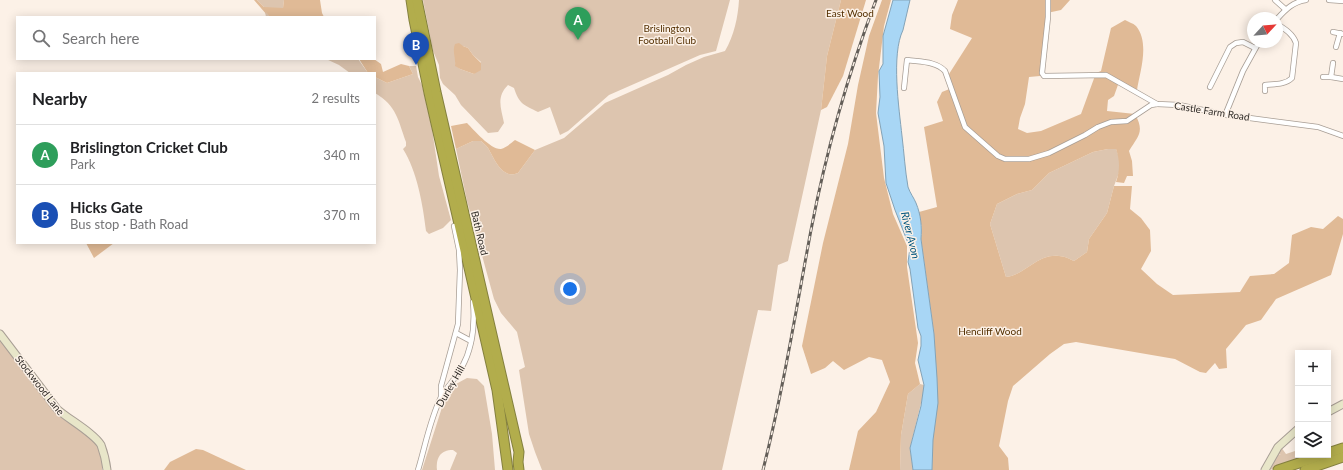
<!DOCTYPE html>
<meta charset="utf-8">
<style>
:root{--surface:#fff;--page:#f6f6f6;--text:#202124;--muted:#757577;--line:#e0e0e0;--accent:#1a73e8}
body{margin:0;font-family:Lato,sans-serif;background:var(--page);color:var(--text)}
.controls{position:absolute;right:12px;bottom:12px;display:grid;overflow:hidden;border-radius:0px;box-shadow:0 2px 10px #0003}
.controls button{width:36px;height:36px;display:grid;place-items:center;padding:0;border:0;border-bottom:1px solid var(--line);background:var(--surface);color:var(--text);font:20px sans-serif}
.compass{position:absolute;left:1247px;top:12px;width:36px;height:36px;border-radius:50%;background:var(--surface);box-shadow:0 2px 10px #0003;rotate:64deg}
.you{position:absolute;left:570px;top:289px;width:14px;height:14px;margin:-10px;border:3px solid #fff;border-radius:50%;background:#1a73e8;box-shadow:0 0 0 6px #1a73e833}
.badge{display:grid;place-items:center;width:26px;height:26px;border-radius:50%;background:var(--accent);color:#fff;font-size:13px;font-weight:700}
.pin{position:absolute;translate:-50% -33px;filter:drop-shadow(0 1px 2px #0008)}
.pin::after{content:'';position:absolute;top:21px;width:14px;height:12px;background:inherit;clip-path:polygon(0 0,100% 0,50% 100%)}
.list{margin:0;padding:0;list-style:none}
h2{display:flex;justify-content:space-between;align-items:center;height:52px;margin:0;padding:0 16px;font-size:17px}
h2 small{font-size:13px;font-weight:400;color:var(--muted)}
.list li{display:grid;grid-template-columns:26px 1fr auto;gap:12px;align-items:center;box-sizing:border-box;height:60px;padding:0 16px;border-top:1px solid var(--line)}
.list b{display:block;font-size:15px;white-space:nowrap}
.list p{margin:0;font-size:13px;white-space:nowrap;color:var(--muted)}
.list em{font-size:13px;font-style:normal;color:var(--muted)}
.icon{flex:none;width:22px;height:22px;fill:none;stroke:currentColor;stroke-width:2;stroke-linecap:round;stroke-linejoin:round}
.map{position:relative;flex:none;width:1343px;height:470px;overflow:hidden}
.search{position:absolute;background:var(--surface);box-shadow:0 2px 10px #0003;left:16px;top:16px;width:360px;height:44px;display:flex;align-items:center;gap:10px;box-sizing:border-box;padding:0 14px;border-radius:0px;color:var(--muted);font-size:15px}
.panel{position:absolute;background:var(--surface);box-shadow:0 2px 10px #0003;left:16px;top:72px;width:360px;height:172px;border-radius:0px}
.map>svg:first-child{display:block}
</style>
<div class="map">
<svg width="1343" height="470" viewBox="0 0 1343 470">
<rect width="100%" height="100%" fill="#fcf1e7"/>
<g fill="#ddc5af" fill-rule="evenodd">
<polygon points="257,0 284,0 283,8 275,8 266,11 270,17 266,17 264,7"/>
<path d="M423 0H730L716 51 700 55 609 95 568 131 560 135 550 107 538 112C524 105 519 104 514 88L508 85C496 97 501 108 504 123L498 132 488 133 461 105 455 95 443 84 440 78 439 65 433 51ZM463 46 468 48 473 55 481 62 474 74 460 69 455 65 456 59Z"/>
<path d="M739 0H841L827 56 821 110 788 261 778 265 771 311 758 310 722 470H542L535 452 529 434 519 370 525 367 517 332 501 313 494 299 467 201 456 149 473 141H481C483 143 486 145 488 148 494 158 502 180 518 173L535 150 564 138 605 103 668 75 686 65 704 57 725 51C734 36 738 17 739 0Z"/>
<polygon points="326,59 358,59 368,73 350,73 339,65"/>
<path d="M409 66H416L418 77 422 85 432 129 439 176 451 220 443 228 429 234 426 231C423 205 417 171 403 149L406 146V142C398 120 397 106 375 93V77L387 83 413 74Z"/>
<path d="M1108 149H1116L1119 157 1120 170 1114 186 1107 213 1089 239 1087 252 1074 261C1070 259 1064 256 1059 256 1038 253 1025 275 1006 277L990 224 997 204 1017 194 1032 190 1049 173 1093 152Z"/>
<polygon points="0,340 58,415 91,439 98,446 102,458 102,470 0,470"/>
<path d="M467 378 477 379 484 386 492 434 495 470H450L457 453 453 450C440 450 436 458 437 470H422L445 398 456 384Z"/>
<polygon points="920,384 924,385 924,391 910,448 913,470 900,470 901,435 908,394"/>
<polygon points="1281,447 1286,454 1298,450 1298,455 1315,455 1270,470 1277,454 1281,455 1277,453"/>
</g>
<g fill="#e0ba96">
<polygon points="254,0 257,0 264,7 283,8 284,0 320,0 322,13 324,17 270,17 265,11 267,15"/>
<polygon points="841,0 866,0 843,76 827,107 821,110 827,56"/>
<polygon points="882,0 891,0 884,26 878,76 876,113 884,178 893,214 907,246 907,267 918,343 915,363 920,384 908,394 901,435 900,470 849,470 858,431 876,412 890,382 882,360 869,357 844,370 833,361 825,368 811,374 802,346 823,243 848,144 858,85 869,36"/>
<path d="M958 0H1070L1061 10 1047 13 1040 76 1029 77 1025 104 1020 118 1018 129 1027 133 1041 131 1081 114 1096 73 1101 71 1111 28 1125 20C1128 22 1133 23 1136 26 1150 43 1140 71 1137 90L1119 82 1114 96 1108 100 1107 111 1135 114C1145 132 1138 136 1129 151L1132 161 1133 176H1127L1124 183 1116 182C1120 170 1120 161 1116 149H1108L1093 152 1049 173 1032 190 1017 194 997 204 990 224 1006 277C1025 275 1038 253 1059 256 1064 256 1070 259 1074 261L1087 252 1089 239 1107 213 1114 186H1132L1130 209 1141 218 1150 230 1151 251 1141 269 1157 284 1173 295 1240 292 1250 276 1274 274 1289 263 1292 235 1311 227 1323 229 1338 216 1343 219V234L1331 275 1276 299 1261 320 1246 325 1226 349 1227 368 1219 369 1215 363 1206 373 1200 372 1175 359 1076 342 1064 344 1050 354 1013 386 1008 401 999 446 1008 458 1009 470H932L934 334 921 239 922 229 919 212 937 207 924 127 943 121 937 102 942 92 952 88 949 74 972 38 950 29 952 15Z"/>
<path d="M459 43 463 46 468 48 473 55 481 63V70L474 74 460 69 455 66C456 58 452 51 455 44Z"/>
<polygon points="359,59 374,59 381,64 383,72 401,64 409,66 413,74 387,83 375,77 375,73 368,73"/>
<path d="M467 123C474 130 491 150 501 149 506 148 511 143 515 140L535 150 518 173C502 180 494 158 488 148 486 145 483 143 481 141H473L456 149 451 126Z"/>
<polygon points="86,243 114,243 94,258"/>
<polygon points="196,449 203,450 246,470 164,470 170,462"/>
</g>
<path fill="#a8d6f5" stroke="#84a3b7" d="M893 0H910L903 30C891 55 899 108 902 136 904 152 905 170 908 187 910 193 914 198 916 203 921 215 922 227 921 239L934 334 937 378 938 403 933 440 932 470H913L910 448 921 406 924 385 918 360 921 346V336L918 328 910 269 908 262 910 248 895 210 886 183 884 146 878 113 880 97 879 71 883 64V36Z"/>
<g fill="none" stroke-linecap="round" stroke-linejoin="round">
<defs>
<g id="street">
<polyline points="1048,0 1048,17 1042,73 1044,76 1106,75 1157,104 1179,105 1227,115 1318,127 1343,136"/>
<polyline points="1275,0 1285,9"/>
<polyline points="1329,0 1343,1"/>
<path d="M1277 19C1286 9 1293 2 1306 0"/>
<polyline points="1333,32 1343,34"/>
<polyline points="1336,47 1340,33"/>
<polyline points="1323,77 1331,77 1343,79"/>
<polyline points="1331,77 1333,63"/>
<polyline points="1210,87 1230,47 1236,43 1243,42 1255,48"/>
<path d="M904 88 907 60C919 62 936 61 945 71L965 127 998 156 1005 159H1029L1049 153 1085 135 1098 127 1111 122 1127 121 1151 105 1157 104"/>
<path d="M1265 91V85C1274 84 1285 85 1292 78L1296 43C1293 34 1285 29 1277 24"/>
<polyline points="1227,115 1226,113 1243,71 1259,42"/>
<polyline points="456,333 471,341"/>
<polyline points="441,396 441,386 458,324 460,270 459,250 454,226"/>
<path d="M418 470C425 447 430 419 441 397 447 387 456 378 462 367 473 347 475 324 473 302"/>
</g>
<g id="secondary">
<path d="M0 334 57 409C68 419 94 433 101 445 104 453 106 462 107 470"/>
<polyline points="1328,412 1343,404"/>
<polyline points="1265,470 1278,447 1298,429"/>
</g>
<g id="highway">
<polyline points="411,0 414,20 429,93 497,390 508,470"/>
<polyline points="417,0 436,92 519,452 518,462 519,470"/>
<polyline points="1328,453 1343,448"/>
<polyline points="1278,470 1323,455"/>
<polyline points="1305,470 1343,457"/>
</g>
</defs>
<use href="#street" stroke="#a89e95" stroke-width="6"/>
<use href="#secondary" stroke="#a89e95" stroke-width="9"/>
<use href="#highway" stroke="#84803f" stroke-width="11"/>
<use href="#street" stroke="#fff" stroke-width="4.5"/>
<use href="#secondary" stroke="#e8e6c9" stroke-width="7"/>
<use href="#highway" stroke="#b2ad4c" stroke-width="9"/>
<defs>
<path id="rail" d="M763 470C783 391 796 310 811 230 826 152 848 74 876 0"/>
</defs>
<use href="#rail" stroke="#635e58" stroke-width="3"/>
<use href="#rail" stroke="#fcf1e7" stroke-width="1.5" stroke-dasharray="4.5" stroke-linecap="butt"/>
</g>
<g text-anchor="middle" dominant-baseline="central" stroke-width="3" stroke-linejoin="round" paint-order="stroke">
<g font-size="10" fill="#532f01" stroke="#fcf1e7">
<text x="850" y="13">East Wood</text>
<text x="667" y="28">Brislington<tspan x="667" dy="12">Football Club</tspan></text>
<text x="990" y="331">Hencliff Wood</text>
</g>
<g font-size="10" fill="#2f2b27" stroke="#fcf1e7">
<text transform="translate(1212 111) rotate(9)">Castle Farm Road</text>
<text transform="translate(480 233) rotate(77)">Bath Road</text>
<text transform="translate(40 385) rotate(52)">Stockwood Lane</text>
<text transform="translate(450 386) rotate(-60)">Durley Hill</text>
</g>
<g font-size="11" font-style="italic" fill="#03567e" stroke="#fcf1e7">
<text transform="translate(911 235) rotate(76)">River Avon</text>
</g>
</g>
</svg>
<div class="controls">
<button>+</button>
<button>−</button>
<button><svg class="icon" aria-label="layers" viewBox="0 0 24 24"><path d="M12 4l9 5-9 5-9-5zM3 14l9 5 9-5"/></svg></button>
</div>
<svg class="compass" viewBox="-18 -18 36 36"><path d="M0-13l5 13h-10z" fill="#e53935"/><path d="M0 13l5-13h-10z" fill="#757577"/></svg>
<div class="you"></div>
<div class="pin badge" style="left:578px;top:40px;background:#2e9e5b">A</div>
<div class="pin badge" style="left:416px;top:65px;background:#1a4fb4">B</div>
<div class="search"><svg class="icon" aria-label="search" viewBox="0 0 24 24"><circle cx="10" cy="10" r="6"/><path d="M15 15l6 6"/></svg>Search here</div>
<section class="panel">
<h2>Nearby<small>2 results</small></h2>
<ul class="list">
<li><span class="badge" style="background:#2e9e5b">A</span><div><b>Brislington Cricket Club</b><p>Park</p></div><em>340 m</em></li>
<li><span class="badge" style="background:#1a4fb4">B</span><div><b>Hicks Gate</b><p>Bus stop · Bath Road</p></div><em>370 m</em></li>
</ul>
</section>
</div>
